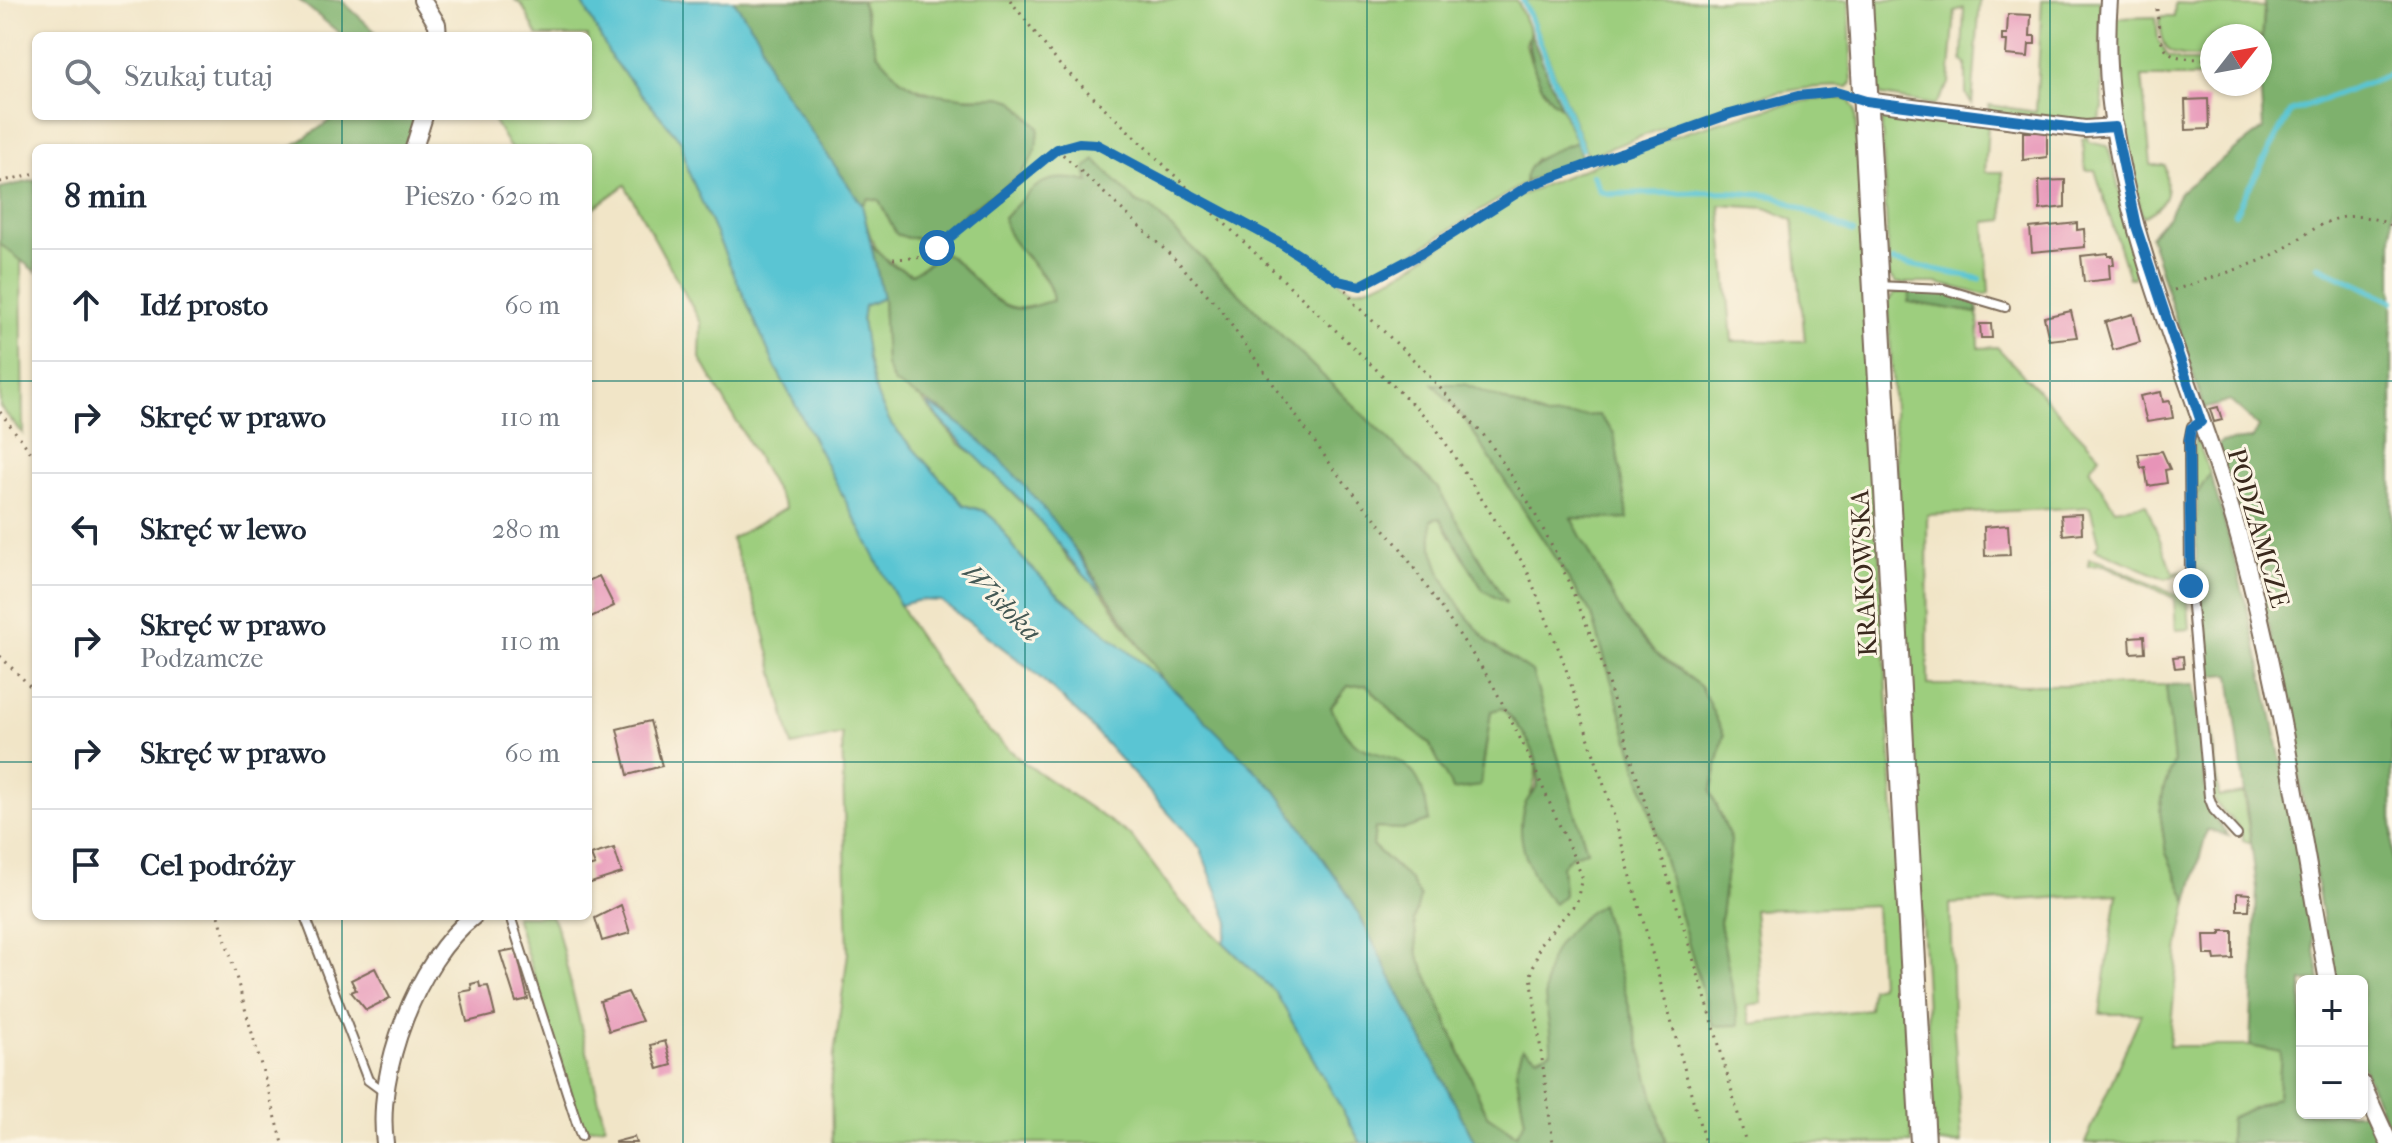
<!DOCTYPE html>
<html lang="pl">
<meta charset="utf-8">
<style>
:root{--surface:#fff;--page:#f2f2f3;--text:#1f2937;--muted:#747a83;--line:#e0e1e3}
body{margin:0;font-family:"IM FELL French Canon",serif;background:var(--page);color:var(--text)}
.controls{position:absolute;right:24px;bottom:24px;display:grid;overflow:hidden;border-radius:12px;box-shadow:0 2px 6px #0004}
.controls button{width:72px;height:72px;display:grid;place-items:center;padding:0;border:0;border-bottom:2px solid var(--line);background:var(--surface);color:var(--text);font:40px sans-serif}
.compass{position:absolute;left:2200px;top:24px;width:72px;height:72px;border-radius:50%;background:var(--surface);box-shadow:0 2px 6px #0004;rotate:59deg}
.stop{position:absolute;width:24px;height:24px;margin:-18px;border:6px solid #1f6fb2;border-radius:50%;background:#fff}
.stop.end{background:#1f6fb2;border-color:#fff;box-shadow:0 2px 8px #0008}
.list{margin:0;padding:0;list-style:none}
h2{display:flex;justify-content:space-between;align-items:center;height:104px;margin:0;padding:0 32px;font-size:34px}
h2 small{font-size:26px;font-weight:400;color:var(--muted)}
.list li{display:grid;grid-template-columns:52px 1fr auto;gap:24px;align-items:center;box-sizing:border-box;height:112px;padding:0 32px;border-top:2px solid var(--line)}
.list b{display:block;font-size:30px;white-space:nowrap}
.list p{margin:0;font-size:26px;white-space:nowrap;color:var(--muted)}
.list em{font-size:26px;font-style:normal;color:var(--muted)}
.icon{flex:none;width:44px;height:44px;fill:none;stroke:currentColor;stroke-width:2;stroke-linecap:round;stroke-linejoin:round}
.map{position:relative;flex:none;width:2392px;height:1143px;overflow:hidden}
.search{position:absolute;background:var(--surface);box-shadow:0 2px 6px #0004;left:32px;top:32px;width:560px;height:88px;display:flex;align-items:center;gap:20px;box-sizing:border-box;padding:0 28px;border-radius:12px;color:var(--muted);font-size:30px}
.panel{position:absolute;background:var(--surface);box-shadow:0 2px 6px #0004;left:32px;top:144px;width:560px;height:776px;border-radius:12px}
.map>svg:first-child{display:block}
</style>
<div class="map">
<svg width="2392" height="1143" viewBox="0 0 2392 1143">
<rect width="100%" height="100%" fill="#fcf5e5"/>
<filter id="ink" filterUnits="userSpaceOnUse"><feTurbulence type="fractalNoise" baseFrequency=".0125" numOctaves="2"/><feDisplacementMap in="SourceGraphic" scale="16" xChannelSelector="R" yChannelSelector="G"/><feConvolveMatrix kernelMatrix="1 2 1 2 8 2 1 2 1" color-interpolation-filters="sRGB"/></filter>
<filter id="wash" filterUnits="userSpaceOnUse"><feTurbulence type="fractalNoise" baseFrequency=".006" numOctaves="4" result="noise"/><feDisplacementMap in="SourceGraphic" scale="32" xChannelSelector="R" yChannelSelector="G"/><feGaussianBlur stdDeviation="1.8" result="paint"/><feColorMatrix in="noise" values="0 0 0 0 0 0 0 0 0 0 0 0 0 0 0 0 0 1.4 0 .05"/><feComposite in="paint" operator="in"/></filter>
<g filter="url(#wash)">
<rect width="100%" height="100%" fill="#f1e5c7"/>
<g fill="#9dce7e" stroke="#6c7c4e" stroke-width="2" fill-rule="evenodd">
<polygon points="515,0 581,0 612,59 681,141 688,171 775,366 911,625 975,718 1022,761 1131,836 1182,903 1276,993 1361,1143 832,1143 831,1077 848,953 842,734 792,746 761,619 731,539 786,508 700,358 701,323 625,185 588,212 588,148 510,148 491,116 588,116 588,36 538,36 522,5"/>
<path d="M861 0H1517L1530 32 1526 44 1530 59 1545 93 1561 107 1576 142 1535 159 1525 183 1406 257 1349 280 1332 273C1340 282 1348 291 1362 288 1408 278 1447 237 1486 213 1538 181 1797 84 1849 100L1855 110 1912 1143H1666L1601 904 1545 995 1552 1032 1551 1051 1516 1070 1525 1121 1517 1135 1487 1115 1418 955 1414 920 1419 897 1409 879 1373 846 1375 828 1405 829 1385 756C1352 749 1344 739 1331 707L1348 686 1367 685 1402 722 1429 743 1454 790 1483 768 1491 711 1502 708C1533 739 1549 766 1524 807L1564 895 1562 866 1572 855 1587 850 1532 673 1489 643 1463 612 1442 577 1432 547 1430 520 1440 518 1483 590 1437 487 1151 208 1136 202 1095 160 1090 182C1061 176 1025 197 1004 218 1006 250 1049 267 1053 301 1045 302 1037 306 1028 307 992 315 972 268 944 253L912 274C873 257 871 243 862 205L867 198 879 200 897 234 908 238H936L965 213 999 192 1001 97C956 99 904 99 878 54 869 39 869 17 861 0ZM1720 205 1766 208 1793 220 1805 341H1732ZM1434 384 1546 417 1571 518 1601 577 1624 617 1655 653 1701 687 1724 735 1711 792 1731 840 1720 923 1738 1025 1643 784 1592 615 1464 418ZM1876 905 1880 986 1871 988 1869 1009 1751 1024 1747 1005 1762 1003 1754 910Z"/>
<path d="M1525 0H1849L1852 83 1848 87C1765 81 1667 129 1588 156Z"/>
<polygon points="1873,0 1980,0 1972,105 1966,94 1966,64 1962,61 1964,8 1955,11 1949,84 1935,105 1883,96 1878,91"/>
<polygon points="2042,0 2100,0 2102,108 2100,118 2093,123 1989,112 1989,105 2036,112"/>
<path d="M2175 3 2264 7 2260 75V36H2212V57C2176 57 2161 60 2160 17H2174Z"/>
<path d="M2156 17 2158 39 2168 56 2182 61H2212V77H2142L2151 165H2165C2168 191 2170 205 2142 217L2123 135 2114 18Z"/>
<polygon points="1881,111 1988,123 1985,172 2002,172 2004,220 1985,222 1989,293 1986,295 1936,283 1897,283 1889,275"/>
<polygon points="2087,136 2088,142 2108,146 2136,255 2134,278 2129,278 2095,170 2085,170 2083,139"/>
<polygon points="0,244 21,258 23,434 0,407"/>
<polygon points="1911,291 1909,302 1978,313 1979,348 1997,347 2100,456 2089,469 2115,509 2146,504 2173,573 2186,571 2166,579 2095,549 2099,542 2090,507 1927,515 1928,685 2166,685 2174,763 2164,787 2160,812 2166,853 2188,902 2179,943 2169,1046 2250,1046 2281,1052 2278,1097 2230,1118 2229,1143 2085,1143 2141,1014 2100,1014 2117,894 1950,904 1953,1015 1962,1143 1938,1143 1934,1138 1888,301 1895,293"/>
<polygon points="883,298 886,365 894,382 918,395 959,443 979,458 1055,537 1068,560 1102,592 1165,683 1055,591 1021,557 995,520 984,511 964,505 891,424 877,396 868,359 862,321 864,306"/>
<polygon points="2195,435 2210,473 2197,494 2190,494"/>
<polygon points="2089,559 2103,562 2178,596 2187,593 2190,629 2176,630 2174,598 2104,565 2088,566"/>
<path d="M2205 676 2219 797 2243 793 2251 843 2243 840C2240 820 2219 814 2212 795Z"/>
<polygon points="515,916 551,916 557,927 605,1126 587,1129 580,1122"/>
</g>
<g fill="#7eb16d" stroke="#5c6e46" stroke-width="2">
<polygon points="299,0 341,0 380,36 343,36"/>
<path d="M733 0H861L877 53 900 79 922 92 969 98 1001 97 1014 101 1039 128C1037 175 1004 186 970 209 958 218 947 229 936 238H908L896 234 879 200 868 198 862 205 770 72 759 37Z"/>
<path d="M2265 0H2392V1135L2362 1065V981H2334L2331 970C2301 790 2278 620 2218 447L2221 442 2252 439 2259 427 2230 401 2204 409 2150 236 2169 215 2180 192 2263 129 2260 78Z"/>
<path d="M1530 32 1561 107C1542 97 1524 52 1530 32Z"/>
<polygon points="337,116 416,116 408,148 290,148"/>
<path d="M1576 142 1582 158 1525 183C1525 156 1555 151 1576 142Z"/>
<path d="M1095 160 1136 202 1150 207 1437 487 1507 604 1483 590 1440 518 1431 520 1432 547 1442 577 1463 612 1489 643 1532 672 1587 851 1572 855 1562 866 1564 895 1554 904C1531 882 1514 839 1524 807 1526 799 1535 793 1537 785 1543 755 1521 727 1502 708L1491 711 1480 786 1453 790 1429 743 1402 722 1367 685 1348 686 1331 707C1358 772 1385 739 1414 774 1424 787 1426 805 1429 821L1405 829 1375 828 1373 846 1409 879 1420 897 1414 920 1418 955 1487 1115 1516 1135 1525 1121 1516 1070 1523 1048 1538 1057 1551 1051C1552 1031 1546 1014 1545 995 1544 951 1568 926 1601 904L1666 1143H1475L1352 901 1276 791 1165 683 1080 555 1000 461 947 413 894 383 886 365 883 298 871 244 890 264 912 274 944 253C971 267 992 315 1028 308 1036 306 1044 302 1053 301 1051 266 1006 251 1004 218 1036 186 1041 171 1089 182L1085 169Z"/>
<polygon points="36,180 36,272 0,244 0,188"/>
<polygon points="1911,291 1933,291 1977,300 1978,313 1908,302"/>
<polygon points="1433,384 1464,384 1546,417 1599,415 1614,433 1628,519 1571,518 1624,617 1655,653 1701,687 1724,735 1711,792 1731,840 1720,923 1739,1025 1713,1026 1592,615 1464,418"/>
<path d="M2210 473C2261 642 2292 807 2320 981H2302V1113H2362V1102L2381 1143H2229L2230 1118 2278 1097 2281 1052 2250 1046 2257 889 2230 674 2205 676 2196 564 2197 494Z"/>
<polygon points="2194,684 2208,810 2229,836 2207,830 2188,902 2166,853 2160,812 2164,787 2174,762 2166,685"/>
</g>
<g fill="#5ac5d3" stroke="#4a7878" stroke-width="2">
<polygon points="581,0 733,0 759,37 770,72 862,205 883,298 864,306 862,321 868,359 877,396 891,424 964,505 984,511 995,520 1021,557 1055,591 1177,692 1276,791 1352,901 1475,1143 1361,1143 1276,993 1224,943 1229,922 1200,848 1083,718 1033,671 941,601 920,600 900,605 775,366 688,171 681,141 612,59"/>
<path d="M927 404C991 434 1066 531 1102 592 1073 568 1057 539 1032 512 997 475 959 443 927 404Z"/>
</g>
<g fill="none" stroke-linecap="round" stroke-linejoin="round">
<g stroke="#5ac5d3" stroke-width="6">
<polyline points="1523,0 1582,149"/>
<polyline points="1593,175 1600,191 1608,194 1728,192 1774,196 1853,232"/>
<polyline points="2235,213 2290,112 2392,74"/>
<polyline points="1893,261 1980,279"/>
<polyline points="2318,266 2392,301"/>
</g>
</g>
<g id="blocks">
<g fill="#e794b8">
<polygon points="2008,14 2031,15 2030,36 2035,36 2035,44 2029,44 2028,57 2006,55 2007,41 2002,41 2002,34 2007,34"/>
<polygon points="2208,99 2209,129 2186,130 2185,100"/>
<polygon points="2023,132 2047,132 2047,157 2023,160"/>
<polygon points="2065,180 2065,207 2040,210 2039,181"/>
<polygon points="2077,223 2077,230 2084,229 2085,247 2032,252 2030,228"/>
<polygon points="2108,253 2108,256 2113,256 2114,265 2109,265 2110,279 2084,282 2081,256"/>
<polygon points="2071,311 2077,337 2049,340 2044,317"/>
<polygon points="2133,314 2140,342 2113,350 2105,322"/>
<polygon points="1980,324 1991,324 1992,338 1981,338"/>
<polygon points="2161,392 2163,402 2170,401 2173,418 2147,422 2140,396"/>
<polygon points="2218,407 2222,420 2214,422 2210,409"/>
<polygon points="2162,451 2170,469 2165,470 2167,483 2148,486 2145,467 2141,468 2138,454"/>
<polygon points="2081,514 2082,533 2063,535 2061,515"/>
<polygon points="2008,525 2010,555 1985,556 1984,527"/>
<polygon points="599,576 614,606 589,618 588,581"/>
<polygon points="2144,636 2145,652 2131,653 2130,637"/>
<polygon points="2183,656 2184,667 2175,668 2173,657"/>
<polygon points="650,721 662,766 628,775 617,729"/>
<polygon points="614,848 622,873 588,884 588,867 595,865 591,855"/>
<polygon points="2237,893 2250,894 2249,910 2237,910"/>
<polygon points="621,905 630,933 602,941 595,918"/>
<polygon points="2221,931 2233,931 2233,959 2215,960 2214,955 2205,955 2204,935 2221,935"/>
<polygon points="516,949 528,999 516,1002 500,952"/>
<polygon points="375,968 390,998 366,1010 351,992 356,990 351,980"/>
<polygon points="479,982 480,987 488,986 495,1015 467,1022 460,992 472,990 471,984"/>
<polygon points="628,992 642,1021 609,1031 600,1001"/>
<polygon points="665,1041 672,1065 658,1069 651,1045"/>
<polygon points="634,1137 636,1143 615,1143 615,1142"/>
</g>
</g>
</g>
<g filter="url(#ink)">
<use href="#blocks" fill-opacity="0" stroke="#7b6b59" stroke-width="2"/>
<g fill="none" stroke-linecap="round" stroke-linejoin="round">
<defs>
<g id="service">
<polyline points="1877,286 1944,289 2005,307"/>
<polyline points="2201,422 2192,426 2189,441 2190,584 2209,797 2214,810 2237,835"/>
<polyline points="305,916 368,1080 383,1091"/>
<polyline points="510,916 581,1136"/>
</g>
<g id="minor">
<polyline points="422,0 437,24 438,36"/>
<path d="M2109 0C2093 186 2190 362 2239 537 2280 683 2301 832 2328 981"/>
<polyline points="1866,101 2085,129 2115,127"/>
<polyline points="414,148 424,116"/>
<polyline points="2362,1084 2389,1143"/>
<path d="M385 1143C375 1072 417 960 474 916"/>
</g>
<polyline id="primary" points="1860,0 1923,1143"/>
</defs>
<use href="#service" stroke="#7b6b59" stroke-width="12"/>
<use href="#minor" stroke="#7b6b59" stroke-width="20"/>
<use href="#primary" stroke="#7b6b59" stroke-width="28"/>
<g stroke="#7b6b59" stroke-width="3" stroke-dasharray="2 6" stroke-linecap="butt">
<polyline points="1010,0 1059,64 1434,425 1526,568 1563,660 1614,816 1705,1143"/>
<path d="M2157 9C2160 56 2166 59 2212 59"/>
<polyline points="1057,149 1177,261 1217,305 1336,472 1401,549 1492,683 1528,754 1582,876 1577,902 1540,944 1531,975 1553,1143"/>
<polyline points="0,182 36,173"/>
<path d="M1204 203 1313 262 1339 281 1360 286C1419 257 1469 213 1528 186 1574 164 1802 81 1843 94"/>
<path d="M893 259 929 257C953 230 985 213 1012 190 1027 177 1039 157 1059 149 1071 144 1083 143 1096 144L1194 197"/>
<polyline points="1342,283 1354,303 1419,365 1488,440 1529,503 1557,555 1599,654 1711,1016 1746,1143"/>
<path d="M2174 290C2204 280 2234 271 2262 260 2313 238 2328 199 2392 225"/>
<polyline points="0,412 36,459"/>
<polyline points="0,656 36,692"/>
<polyline points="219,916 283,1143"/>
</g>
<use href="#service" stroke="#fff" stroke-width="8"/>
<use href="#minor" stroke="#fff" stroke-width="16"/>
<use href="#primary" stroke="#fff" stroke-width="24"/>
</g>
</g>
<g fill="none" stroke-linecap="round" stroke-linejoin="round" filter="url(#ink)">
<polyline stroke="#1f6fb2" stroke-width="10" points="937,248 1057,149 1079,143 1096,144 1277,241 1339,281 1360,286 1424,252 1528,186 1730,114 1798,96 1836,92 1866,101 1974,115 2085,129 2115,127 2136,226 2201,422 2191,428 2189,441 2191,586"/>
</g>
<path fill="none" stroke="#0f766e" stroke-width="2" stroke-opacity="0.55" d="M342 0V36M683 0V1143M1025 0V1143M1367 0V1143M1709 0V1143M2050 0V1143M342 116V148M0 381H36M588 381H2392M0 762H36M588 762H2392M342 916V1143"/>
<g text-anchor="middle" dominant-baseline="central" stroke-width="6" stroke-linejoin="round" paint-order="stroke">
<g font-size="26" fill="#3b2a1e" stroke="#fcf5e5">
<text transform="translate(2258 528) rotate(74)">PODZAMCZE</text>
<text transform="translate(1864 573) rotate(-93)">KRAKOWSKA</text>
</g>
<g font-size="28" font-style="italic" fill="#445854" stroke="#fcf5e5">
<text transform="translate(1002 602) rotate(45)">Wisłoka</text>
</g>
</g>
</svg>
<div class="controls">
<button>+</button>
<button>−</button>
</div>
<svg class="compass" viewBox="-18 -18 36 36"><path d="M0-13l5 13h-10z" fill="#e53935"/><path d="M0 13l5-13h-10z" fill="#747a83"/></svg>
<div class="stop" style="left:937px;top:248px"></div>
<div class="stop end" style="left:2191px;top:586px"></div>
<div class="search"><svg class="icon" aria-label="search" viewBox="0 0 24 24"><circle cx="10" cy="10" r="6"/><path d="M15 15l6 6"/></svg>Szukaj tutaj</div>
<section class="panel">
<h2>8 min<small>Pieszo · 620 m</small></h2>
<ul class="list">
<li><svg class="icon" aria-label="ahead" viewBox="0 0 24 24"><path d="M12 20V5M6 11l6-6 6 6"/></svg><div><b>Idź prosto</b></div><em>60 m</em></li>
<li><svg class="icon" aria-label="right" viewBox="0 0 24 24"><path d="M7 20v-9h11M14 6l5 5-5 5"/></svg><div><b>Skręć w prawo</b></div><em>110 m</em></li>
<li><svg class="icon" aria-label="left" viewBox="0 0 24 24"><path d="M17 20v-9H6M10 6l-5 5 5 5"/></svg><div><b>Skręć w lewo</b></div><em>280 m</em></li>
<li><svg class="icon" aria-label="right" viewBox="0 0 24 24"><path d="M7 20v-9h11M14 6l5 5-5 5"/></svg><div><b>Skręć w prawo</b><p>Podzamcze</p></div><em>110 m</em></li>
<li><svg class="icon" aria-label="right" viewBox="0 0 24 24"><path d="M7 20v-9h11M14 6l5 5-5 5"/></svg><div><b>Skręć w prawo</b></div><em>60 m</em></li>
<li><svg class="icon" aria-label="arrive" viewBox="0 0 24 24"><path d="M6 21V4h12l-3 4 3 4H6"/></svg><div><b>Cel podróży</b></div></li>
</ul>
</section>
</div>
